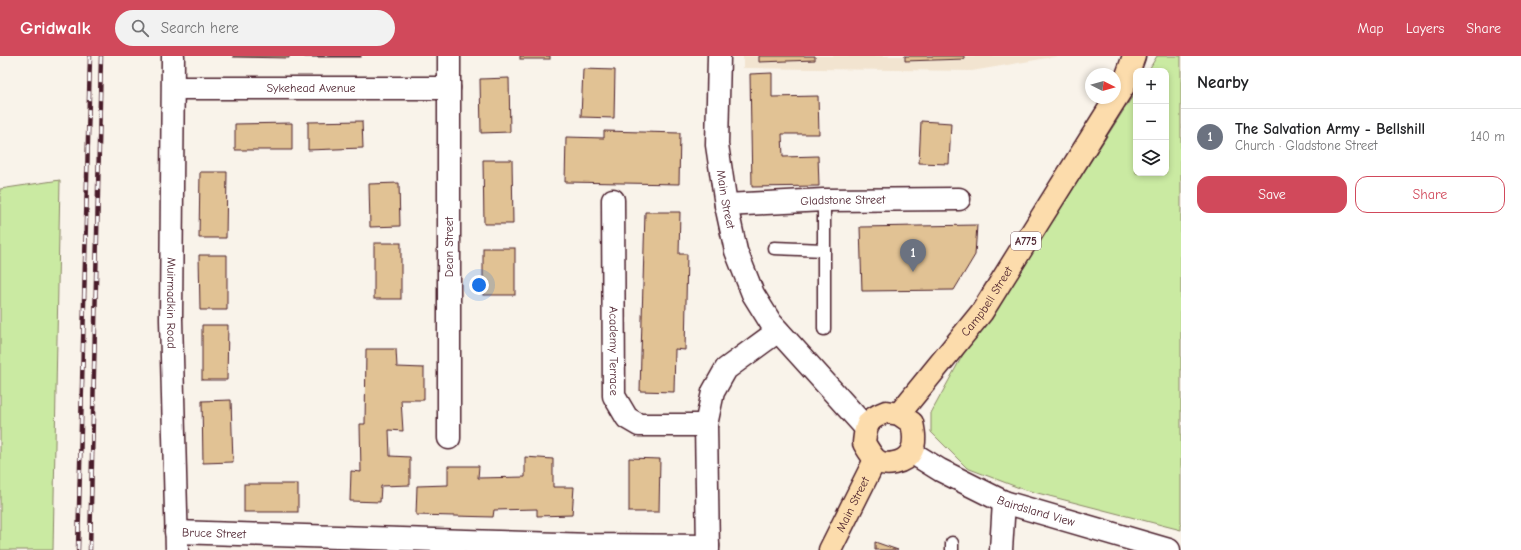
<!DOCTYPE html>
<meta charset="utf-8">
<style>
:root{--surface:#fff;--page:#f2f2f2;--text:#202124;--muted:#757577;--line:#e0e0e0;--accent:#d1495b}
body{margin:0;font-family:"Comic Neue",sans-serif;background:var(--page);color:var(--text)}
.controls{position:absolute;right:12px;top:12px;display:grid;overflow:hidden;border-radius:8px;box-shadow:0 2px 6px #0003}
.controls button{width:36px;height:36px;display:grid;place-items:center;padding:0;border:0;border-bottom:1px solid var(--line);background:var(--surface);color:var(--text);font:20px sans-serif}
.compass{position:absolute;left:1085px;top:12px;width:36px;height:36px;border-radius:50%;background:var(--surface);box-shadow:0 2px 6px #0003;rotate:96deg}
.you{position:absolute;left:479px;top:229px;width:14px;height:14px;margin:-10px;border:3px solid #fff;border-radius:50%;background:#1a73e8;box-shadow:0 0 0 6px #1a73e833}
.badge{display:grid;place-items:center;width:26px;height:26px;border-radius:50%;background:var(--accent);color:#fff;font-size:13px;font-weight:700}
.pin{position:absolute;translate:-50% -33px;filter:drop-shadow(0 1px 2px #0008)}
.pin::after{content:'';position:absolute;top:21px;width:14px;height:12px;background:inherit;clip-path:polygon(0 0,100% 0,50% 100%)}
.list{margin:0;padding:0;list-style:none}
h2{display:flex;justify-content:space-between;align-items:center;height:52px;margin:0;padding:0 16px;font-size:17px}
h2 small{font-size:13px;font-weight:400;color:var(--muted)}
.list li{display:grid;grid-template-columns:26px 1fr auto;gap:12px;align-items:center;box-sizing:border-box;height:56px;padding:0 16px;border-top:1px solid var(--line)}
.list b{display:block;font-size:15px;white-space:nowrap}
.list p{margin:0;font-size:13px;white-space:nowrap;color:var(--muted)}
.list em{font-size:13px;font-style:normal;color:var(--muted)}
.actions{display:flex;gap:8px;padding:12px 16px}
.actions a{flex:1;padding:9px 0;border:1px solid var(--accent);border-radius:12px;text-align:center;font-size:14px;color:var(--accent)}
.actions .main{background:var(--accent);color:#fff}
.icon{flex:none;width:22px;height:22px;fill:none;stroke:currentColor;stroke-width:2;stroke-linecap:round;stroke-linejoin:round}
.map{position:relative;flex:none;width:1181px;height:494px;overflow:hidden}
header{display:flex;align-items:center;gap:24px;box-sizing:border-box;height:56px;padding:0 20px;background:var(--accent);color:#fff}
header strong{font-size:19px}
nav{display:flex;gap:22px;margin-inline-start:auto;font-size:14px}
.search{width:280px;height:36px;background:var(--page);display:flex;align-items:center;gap:10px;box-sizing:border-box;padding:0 14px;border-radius:22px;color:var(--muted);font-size:15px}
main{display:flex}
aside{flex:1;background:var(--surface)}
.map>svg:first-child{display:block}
</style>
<header>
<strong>Gridwalk</strong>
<div class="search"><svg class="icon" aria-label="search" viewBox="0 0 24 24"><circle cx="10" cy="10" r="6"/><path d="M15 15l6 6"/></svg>Search here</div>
<nav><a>Map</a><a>Layers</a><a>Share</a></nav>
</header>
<main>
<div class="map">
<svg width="1181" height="494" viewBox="0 0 1181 494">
<rect width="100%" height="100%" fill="#f9f3ea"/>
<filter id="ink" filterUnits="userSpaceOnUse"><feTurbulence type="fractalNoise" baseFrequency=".025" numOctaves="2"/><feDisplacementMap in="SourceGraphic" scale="8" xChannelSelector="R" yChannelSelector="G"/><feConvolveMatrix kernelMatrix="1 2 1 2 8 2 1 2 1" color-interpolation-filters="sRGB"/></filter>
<g filter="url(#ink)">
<polygon fill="#f2e4d0" points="743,0 1059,0 972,15 743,12"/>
<g fill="#caeaa2" stroke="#8a8466">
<polygon points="1157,0 1181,0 1181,474 1022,433 967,412 931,376 931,357 966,293 1032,197 1136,35 1136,117 1166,117 1166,15 1148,15"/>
<polygon points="60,124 53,494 0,494 0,133"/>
</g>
<g fill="#e1c294" stroke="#4a1f2b">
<polygon points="233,0 289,0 289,2 233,1"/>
<rect x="305" y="0" width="56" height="1"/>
<rect x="520" y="0" width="30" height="3"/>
<polygon points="759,0 815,0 815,4 759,6"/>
<polygon points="905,0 964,0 964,3 905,5"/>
<polygon points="583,13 615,14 614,62 581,61"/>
<polygon points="772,17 772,41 818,40 819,78 782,78 783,101 818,100 819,130 752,131 750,18"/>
<polygon points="509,22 510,76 481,77 480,23"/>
<polygon points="362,65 363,92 308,94 308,66"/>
<polygon points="921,65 951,67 949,108 919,107"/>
<polygon points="292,67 292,94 235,94 235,68"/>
<polygon points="604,75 680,77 679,128 565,126 566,81 604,82"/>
<polygon points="483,104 512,104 513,168 484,168"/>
<polygon points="200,116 227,116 226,182 199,182"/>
<polygon points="399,127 400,170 370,171 369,128"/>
<polygon points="645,156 680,156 679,198 687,198 685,294 675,293 674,336 640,335"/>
<polygon points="977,169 975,199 954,234 862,235 860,171"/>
<rect x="374" y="187" width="27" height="56"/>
<rect x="483" y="192" width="32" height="47"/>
<polygon points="199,199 227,199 227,254 200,254"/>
<polygon points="202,269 228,269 227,324 202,324"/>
<polygon points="366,293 396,293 397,311 424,312 424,344 401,344 403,375 389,374 390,400 410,401 410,429 381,430 380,446 350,445 351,415 361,416 360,368 365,368"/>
<polygon points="231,344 233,406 203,407 202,345"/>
<polygon points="525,401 553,403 553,431 574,431 572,459 537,460 537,453 494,454 493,461 416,459 417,430 448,429 448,410 479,410 478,422 525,421"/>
<polygon points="629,402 660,403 659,456 629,456"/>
<rect x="244" y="428" width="54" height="28"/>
<polygon points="875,486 898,494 875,494"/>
</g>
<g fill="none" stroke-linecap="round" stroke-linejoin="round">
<defs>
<g id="service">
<polyline points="774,192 824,194"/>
<polyline points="824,273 824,144"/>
<polyline points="952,494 952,487"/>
</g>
<g id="minor">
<path id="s1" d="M173 0 171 263 177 494"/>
<path id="s2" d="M174 32H449"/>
<path id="s3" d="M613 144 614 340 627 362 639 369H706"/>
<path id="s4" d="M726 149 824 144 959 143"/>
<polyline points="449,382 449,0"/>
<path id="s5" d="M176 476 592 489 708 490"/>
<polyline points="708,494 706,369 713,336 726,313 778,275"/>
<polyline points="1001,494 1004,446"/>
</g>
<g id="tertiary">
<path id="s6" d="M719 0 717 89 726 149 736 195 753 238 771 267 866 372"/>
<path id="s7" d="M911 396 940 414 1004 446 1169 494"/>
</g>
<g id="primary">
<path d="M886 356 899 358 912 367C914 376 916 387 911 396 905 407 884 412 875 403 871 399 867 392 864 387 866 368 867 363 886 356Z"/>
<path id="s8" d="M899 358 982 256 1123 31 1134 0"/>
<path id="s9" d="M830 494 875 404"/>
</g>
</defs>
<use href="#service" stroke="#4a1f2b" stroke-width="15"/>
<use href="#minor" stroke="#4a1f2b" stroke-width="25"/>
<use href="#tertiary" stroke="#4a1f2b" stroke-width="25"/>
<use href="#primary" stroke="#4a1f2b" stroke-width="25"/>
<use href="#service" stroke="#fff" stroke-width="12"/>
<use href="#minor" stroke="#fff" stroke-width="22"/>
<use href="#tertiary" stroke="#fff" stroke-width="22"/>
<use href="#primary" stroke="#fcdcac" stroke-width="22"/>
<defs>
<g id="rail">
<polyline points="78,494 90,0"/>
<polyline points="90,494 101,0"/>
</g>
</defs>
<use href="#rail" stroke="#4a1f2b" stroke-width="4.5"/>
<use href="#rail" stroke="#fff" stroke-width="3" stroke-dasharray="9" stroke-linecap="butt"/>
</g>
</g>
<g text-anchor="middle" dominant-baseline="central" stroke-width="3" stroke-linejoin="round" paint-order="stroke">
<rect fill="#fff" stroke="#80626b" stroke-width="1" x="1011" y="176" width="30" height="18" rx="3"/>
<g font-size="11" font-weight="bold" fill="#4a1f2b">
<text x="1026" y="185">A775</text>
</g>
<g font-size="12" fill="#4a1f2b" stroke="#fff">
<text stroke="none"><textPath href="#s2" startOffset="137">Sykehead Avenue</textPath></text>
<text stroke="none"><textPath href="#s6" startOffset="144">Main Street</textPath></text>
<text stroke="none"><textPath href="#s4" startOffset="117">Gladstone Street</textPath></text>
<text transform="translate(449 191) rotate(-90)">Dean Street</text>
<text stroke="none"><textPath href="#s8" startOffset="143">Campbell Street</textPath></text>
<text stroke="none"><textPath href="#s1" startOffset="247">Muirmadkin Road</textPath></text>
<text stroke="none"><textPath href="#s3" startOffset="151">Academy Terrace</textPath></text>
<text stroke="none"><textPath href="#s9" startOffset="51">Main Street</textPath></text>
<text stroke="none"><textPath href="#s7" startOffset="139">Bairdsland View</textPath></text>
<text stroke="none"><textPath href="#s5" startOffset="38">Bruce Street</textPath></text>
</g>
</g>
</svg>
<div class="controls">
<button>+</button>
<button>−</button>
<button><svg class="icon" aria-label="layers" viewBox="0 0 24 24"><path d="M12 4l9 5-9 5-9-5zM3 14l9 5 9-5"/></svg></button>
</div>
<svg class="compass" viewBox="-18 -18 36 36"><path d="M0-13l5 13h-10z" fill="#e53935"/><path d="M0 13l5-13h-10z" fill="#757577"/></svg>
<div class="you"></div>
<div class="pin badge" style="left:913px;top:216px;background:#6b7280">1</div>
</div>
<aside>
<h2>Nearby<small></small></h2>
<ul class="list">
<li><span class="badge" style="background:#6b7280">1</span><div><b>The Salvation Army - Bellshill</b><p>Church · Gladstone Street</p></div><em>140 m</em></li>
</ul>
<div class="actions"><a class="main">Save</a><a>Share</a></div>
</aside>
</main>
